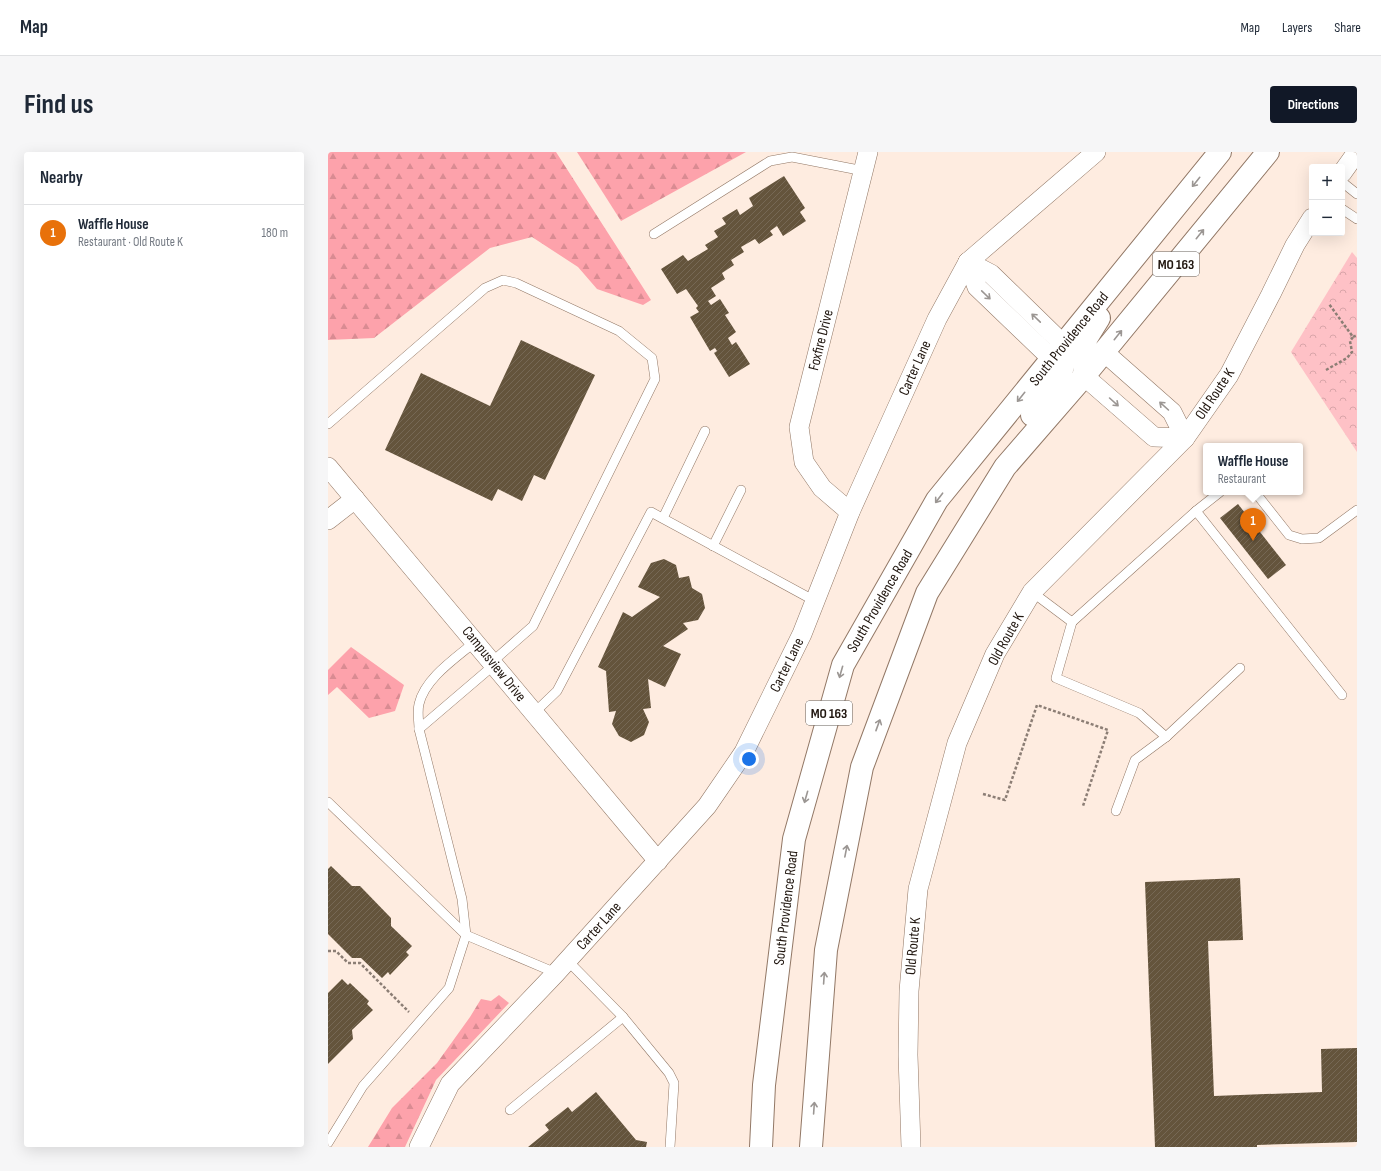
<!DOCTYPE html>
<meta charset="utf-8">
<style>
:root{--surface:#fff;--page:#f6f6f7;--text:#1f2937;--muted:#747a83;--line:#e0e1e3;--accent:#111827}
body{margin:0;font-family:"Sofia Sans Condensed",sans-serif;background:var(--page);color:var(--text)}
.controls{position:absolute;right:12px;top:12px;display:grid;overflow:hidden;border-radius:4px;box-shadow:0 4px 16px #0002}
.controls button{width:36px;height:36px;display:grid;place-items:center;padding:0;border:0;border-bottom:1px solid var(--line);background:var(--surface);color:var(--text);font:20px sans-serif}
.you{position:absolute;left:421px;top:607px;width:14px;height:14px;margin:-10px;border:3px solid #fff;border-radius:50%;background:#1a73e8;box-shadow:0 0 0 6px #1a73e833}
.badge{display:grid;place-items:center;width:26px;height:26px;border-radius:50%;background:var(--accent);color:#fff;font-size:13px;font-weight:700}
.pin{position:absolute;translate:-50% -33px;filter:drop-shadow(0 1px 2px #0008)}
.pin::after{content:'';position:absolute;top:21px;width:14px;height:12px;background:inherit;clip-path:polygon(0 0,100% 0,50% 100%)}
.popup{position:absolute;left:875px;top:291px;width:100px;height:52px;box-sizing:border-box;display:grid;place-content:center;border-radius:4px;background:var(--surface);filter:drop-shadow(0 1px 3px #0005);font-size:13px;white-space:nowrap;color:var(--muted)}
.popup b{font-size:15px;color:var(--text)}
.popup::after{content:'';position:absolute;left:50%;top:100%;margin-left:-8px;border:8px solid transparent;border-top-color:var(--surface)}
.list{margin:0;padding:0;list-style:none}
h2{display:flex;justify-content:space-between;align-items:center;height:52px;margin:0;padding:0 16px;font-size:17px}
h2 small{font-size:13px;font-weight:400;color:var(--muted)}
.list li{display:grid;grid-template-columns:26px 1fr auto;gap:12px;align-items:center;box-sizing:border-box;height:56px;padding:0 16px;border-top:1px solid var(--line)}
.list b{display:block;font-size:15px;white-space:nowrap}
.list p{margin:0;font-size:13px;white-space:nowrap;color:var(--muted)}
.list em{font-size:13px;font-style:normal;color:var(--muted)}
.map{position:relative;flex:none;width:1029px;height:995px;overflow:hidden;border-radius:4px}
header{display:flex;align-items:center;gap:24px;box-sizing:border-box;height:56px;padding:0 20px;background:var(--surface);border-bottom:1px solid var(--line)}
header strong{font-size:19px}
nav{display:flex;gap:22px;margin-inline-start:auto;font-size:14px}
.intro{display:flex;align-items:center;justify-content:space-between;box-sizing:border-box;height:96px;padding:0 24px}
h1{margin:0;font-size:28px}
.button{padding:10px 18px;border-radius:4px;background:var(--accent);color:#fff;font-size:14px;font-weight:700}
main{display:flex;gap:24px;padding:0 24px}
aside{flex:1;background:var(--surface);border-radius:4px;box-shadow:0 4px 16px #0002}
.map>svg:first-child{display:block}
</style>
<header>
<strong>Map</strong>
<nav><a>Map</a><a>Layers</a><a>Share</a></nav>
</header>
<div class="intro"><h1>Find us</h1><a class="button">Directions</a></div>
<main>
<aside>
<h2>Nearby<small></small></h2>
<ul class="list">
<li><span class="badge" style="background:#e8710a">1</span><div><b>Waffle House</b><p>Restaurant · Old Route K</p></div><em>180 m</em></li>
</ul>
</aside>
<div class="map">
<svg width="1029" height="995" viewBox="0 0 1029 995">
<defs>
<pattern id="forest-firs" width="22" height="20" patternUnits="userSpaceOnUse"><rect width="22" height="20" fill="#fda2ab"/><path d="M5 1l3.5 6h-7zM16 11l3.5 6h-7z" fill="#d98b92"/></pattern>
<pattern id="park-crowns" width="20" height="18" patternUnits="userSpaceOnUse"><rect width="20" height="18" fill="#fec1c6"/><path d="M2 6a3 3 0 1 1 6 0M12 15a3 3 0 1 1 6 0" fill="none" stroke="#d9a5a9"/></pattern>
<pattern id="building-hatch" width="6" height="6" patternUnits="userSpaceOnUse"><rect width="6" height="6" fill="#64543c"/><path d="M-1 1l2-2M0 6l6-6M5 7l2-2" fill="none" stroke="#766855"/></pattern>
</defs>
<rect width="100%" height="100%" fill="#feece0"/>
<g fill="url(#forest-firs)">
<polygon points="0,0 228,0 323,148 315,153 269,137 250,115 204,85 162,96 46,186 0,188"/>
<polygon points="249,0 418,0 293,69"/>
<polygon points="23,495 76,533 67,559 41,566 9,535 0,543 0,518"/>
<polygon points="171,843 181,851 108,928 77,995 40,995 64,956 109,911 142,865 153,847 163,849"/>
</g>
<polygon fill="url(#park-crowns)" points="1024,100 1029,106 1029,300 963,200"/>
<g fill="url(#building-hatch)">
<polygon points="456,24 477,56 472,60 478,69 455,84 449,74 442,79 445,83 431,92 427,87 413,95 416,100 403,108 406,113 394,121 397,127 383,136 388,144 380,149 383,153 392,147 401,161 397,163 408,180 400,186 404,193 408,190 422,212 401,225 386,201 389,199 387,196 382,199 362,165 371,160 368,156 370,154 358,137 349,142 333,117 355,103 360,109 380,97 377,93 390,85 386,79 398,72 394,66 409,57 412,63 425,54 421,46"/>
<polygon points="193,188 267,223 217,328 206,323 194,349 170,337 164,349 57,298 93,221 162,254"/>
<polygon points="910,352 958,413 940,427 892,366"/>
<polygon points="336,407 348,413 351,426 361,424 364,436 374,442 377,456 370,468 355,471 360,477 335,494 353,502 337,535 320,527 323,556 315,557 321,570 316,583 303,590 291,584 284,572 288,559 281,560 278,519 270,515 295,460 304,465 332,445 310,435 323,411"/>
<polygon points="3,714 24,734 32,734 63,766 63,774 84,794 78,800 81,803 62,823 60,820 54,826 33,806 24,806 0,782 0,717"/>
<polygon points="912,726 915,788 880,789 886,944 994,940 993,897 1029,896 1029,990 929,993 929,995 827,995 817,730"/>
<polygon points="14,827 20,833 22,831 41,849 39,852 45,858 24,878 25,887 0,912 0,841"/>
<polygon points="268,940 308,988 319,990 318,995 200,995 221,978 217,973 240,955 244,960"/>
</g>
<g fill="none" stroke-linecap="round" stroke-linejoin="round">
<defs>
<g id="service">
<polyline points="1014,30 1029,42"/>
<polyline points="1014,57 1029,67"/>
<polyline points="326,82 442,9 464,5 536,19"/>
<polyline points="0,272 157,136 175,128 188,131 291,179 324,206 327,227 205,474 164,510"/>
<polyline points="927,340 961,383 974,387 991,386 1029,358"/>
<polyline points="868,359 1014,543"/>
<polyline points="335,366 377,279"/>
<polyline points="385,394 413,338"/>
<polyline points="704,440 744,470 868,359 892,340"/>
<polyline points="744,470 728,526 811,561 838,585 912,516"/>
<polyline points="206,561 229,539 323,360 487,449"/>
<polyline points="91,577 166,513"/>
<polyline points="0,650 138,783 228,821"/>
<polyline points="788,659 807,608 838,585"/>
<polyline points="239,808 295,865 341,921 346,931 342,995"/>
<polyline points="182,958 295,865"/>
<path d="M0 991 35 934 121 836 138 783 134 747 91 577C91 569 89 560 91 552 97 526 128 506 148 489"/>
</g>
<g id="minor">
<polyline points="1014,21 1029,0"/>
<polyline points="640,110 649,135 724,207"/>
<polyline points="640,110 663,122 736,193"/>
<polyline points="756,224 826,285 857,286 844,260 776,200"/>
<path d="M0 315C111 446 220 578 330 709"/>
<polyline points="522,360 494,336 476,310 471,275 540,0"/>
<polyline points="0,368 27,347"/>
<polyline points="91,995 122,932 228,821 379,654 416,600 474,482 522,360 609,167 640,110 768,0"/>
<polyline points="583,995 580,903 581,839 590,737 629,591 667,502 704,440 857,286 901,223 943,142 967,93 984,66"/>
</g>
<g id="primary">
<polyline points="756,224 758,187 771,166"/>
<polyline points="704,263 731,228 738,204 736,193"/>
<polyline points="433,995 436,933 466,687 515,513 609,348 892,0"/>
<polyline points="483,995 498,798 534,615 599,441 677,315 756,224 940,0"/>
</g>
</defs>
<use href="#service" stroke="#927866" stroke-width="10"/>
<use href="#minor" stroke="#927866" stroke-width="20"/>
<use href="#primary" stroke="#927866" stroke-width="24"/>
<g stroke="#8c7e75" stroke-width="2.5" stroke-dasharray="3 2" stroke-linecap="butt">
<polyline points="1025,185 1029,183"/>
<polyline points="998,218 1019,206 1024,200 1022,189 1025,185 1001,152"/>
<polyline points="655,642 677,648 709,553 780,578 755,654"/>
<polyline points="0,799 8,799 20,811 32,811 81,860"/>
</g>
<use href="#service" stroke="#fff" stroke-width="9"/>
<use href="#minor" stroke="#fff" stroke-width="19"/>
<use href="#primary" stroke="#fff" stroke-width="22"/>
</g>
<defs><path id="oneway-shaft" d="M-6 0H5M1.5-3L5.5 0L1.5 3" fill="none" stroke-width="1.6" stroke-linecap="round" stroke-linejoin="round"/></defs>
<g stroke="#9b9693">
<use href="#oneway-shaft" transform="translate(868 30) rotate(129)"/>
<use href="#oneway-shaft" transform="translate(872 82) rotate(-51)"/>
<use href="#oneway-shaft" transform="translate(658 143) rotate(44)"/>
<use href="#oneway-shaft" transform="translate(708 166) rotate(-136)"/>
<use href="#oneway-shaft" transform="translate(790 183) rotate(-51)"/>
<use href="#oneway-shaft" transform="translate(693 245) rotate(129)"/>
<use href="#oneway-shaft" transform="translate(786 250) rotate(42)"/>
<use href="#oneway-shaft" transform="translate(836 254) rotate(-138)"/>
<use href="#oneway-shaft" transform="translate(611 346) rotate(127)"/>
<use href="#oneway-shaft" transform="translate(513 520) rotate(106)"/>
<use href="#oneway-shaft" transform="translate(550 573) rotate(-70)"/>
<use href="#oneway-shaft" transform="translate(478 645) rotate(106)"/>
<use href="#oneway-shaft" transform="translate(518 699) rotate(-79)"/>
<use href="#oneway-shaft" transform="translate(496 826) rotate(-86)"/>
<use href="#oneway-shaft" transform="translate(486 956) rotate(-86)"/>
</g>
<g text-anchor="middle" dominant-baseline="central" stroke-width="4" stroke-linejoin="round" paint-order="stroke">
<g fill="#fff" stroke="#635c57" stroke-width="1">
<rect x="825" y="100" width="46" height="24" rx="3"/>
<rect x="478" y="549" width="46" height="24" rx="3"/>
</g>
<g font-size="14" font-weight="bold" fill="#20160f">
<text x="848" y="112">MO 163</text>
<text x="501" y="561">MO 163</text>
</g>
<g font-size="15" fill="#20160f" stroke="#fff">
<text transform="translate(741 187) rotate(-51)">South Providence Road</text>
<text transform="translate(493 188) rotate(-76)">Foxfire Drive</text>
<text transform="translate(587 216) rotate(-66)">Carter Lane</text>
<text transform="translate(887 242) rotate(-56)">Old Route K</text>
<text transform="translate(552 449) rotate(-60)">South Providence Road</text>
<text transform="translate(678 487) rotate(-61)">Old Route K</text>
<text transform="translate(166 512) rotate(51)">Campusview Drive</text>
<text transform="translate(459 513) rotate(-64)">Carter Lane</text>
<text transform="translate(458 756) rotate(-83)">South Providence Road</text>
<text transform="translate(271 774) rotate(-48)">Carter Lane</text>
<text transform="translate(585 794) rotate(-85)">Old Route K</text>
</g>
</g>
</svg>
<div class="controls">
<button>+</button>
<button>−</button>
</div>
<div class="you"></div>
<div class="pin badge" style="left:925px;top:389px;background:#e8710a">1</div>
<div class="popup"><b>Waffle House</b>Restaurant</div>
</div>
</main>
